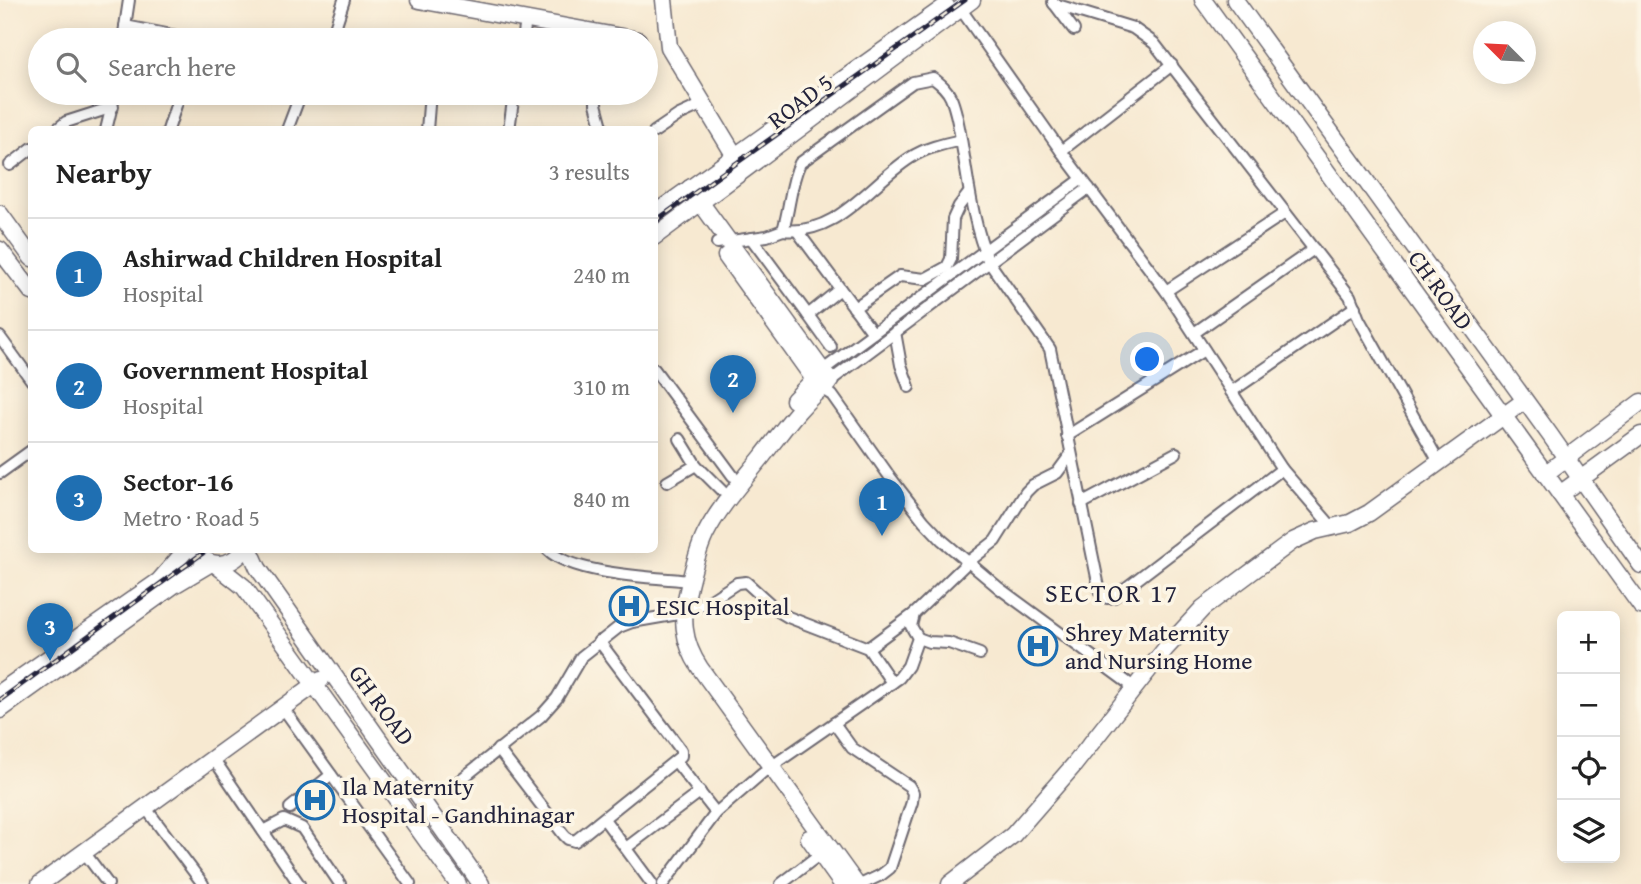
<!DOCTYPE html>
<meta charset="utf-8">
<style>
:root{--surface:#fff;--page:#f2f2f2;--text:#222;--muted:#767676;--line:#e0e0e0;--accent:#1f6fb2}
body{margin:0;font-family:"Gentium Book Plus",serif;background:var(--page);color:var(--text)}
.controls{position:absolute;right:21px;bottom:21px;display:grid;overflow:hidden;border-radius:10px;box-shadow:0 4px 18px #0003}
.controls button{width:63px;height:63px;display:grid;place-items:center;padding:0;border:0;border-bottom:2px solid var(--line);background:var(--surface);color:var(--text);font:35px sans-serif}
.compass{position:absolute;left:1473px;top:21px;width:63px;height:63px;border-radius:50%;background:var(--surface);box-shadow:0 4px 18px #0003;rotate:294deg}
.you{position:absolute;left:1148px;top:360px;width:24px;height:24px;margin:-18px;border:5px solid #fff;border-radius:50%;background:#1a73e8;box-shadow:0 0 0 10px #1a73e833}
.badge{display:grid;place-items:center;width:46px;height:46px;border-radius:50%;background:var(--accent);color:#fff;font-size:23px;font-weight:700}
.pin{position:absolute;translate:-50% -58px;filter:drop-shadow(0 2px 4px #0008)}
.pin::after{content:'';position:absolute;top:37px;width:24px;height:21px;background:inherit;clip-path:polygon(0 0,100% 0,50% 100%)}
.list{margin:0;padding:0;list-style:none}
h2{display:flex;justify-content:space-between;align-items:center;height:91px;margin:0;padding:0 28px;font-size:30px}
h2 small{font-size:23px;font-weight:400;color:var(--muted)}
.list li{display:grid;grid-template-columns:46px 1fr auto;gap:21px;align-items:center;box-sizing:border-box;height:112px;padding:0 28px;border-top:2px solid var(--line)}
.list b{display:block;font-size:26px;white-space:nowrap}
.list p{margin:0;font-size:23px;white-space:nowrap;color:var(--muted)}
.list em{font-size:23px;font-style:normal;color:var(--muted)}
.icon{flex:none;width:38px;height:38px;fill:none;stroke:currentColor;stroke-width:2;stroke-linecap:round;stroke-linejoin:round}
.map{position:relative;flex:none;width:1641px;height:884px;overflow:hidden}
.search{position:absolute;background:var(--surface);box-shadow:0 4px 18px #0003;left:28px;top:28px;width:630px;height:77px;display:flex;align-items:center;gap:18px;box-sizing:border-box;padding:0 24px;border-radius:38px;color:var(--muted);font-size:26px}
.panel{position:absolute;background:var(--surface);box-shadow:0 4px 18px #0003;left:28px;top:126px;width:630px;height:427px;border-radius:10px}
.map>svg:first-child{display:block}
</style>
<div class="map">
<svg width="1641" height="884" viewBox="0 0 1641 884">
<rect width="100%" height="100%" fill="#fcf5e5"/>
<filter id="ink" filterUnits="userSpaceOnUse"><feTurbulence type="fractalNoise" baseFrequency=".0143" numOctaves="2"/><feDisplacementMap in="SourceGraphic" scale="14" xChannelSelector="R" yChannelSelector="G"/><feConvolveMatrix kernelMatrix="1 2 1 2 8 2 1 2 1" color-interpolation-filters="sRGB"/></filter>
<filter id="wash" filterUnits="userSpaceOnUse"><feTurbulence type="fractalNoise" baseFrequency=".00686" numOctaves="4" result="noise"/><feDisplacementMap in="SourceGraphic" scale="28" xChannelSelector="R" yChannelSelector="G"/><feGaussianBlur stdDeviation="1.57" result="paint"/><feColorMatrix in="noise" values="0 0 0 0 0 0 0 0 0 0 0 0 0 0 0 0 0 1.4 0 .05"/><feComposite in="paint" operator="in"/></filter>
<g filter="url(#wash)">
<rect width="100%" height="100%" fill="#f7e9d1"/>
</g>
<g filter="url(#ink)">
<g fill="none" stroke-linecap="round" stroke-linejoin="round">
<defs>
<g id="street">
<polyline points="1053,2 1074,30"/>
<polyline points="1054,4 1133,28 1154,43 1350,296 1359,319 1439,462"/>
<polyline points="960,8 1061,151 1166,291 1282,469 1333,528"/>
<polyline points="125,26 198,40"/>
<polyline points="332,37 347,40"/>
<polyline points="123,40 129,0"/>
<polyline points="331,40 344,0"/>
<polyline points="523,40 526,20"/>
<polyline points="475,93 513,98"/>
<polyline points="596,93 596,104 603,130"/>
<polyline points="56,130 66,122 113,107"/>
<polyline points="106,130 115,93"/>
<polyline points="168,130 180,93"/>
<polyline points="287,130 301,93"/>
<polyline points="427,130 430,93"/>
<polyline points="509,130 514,93"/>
<polyline points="654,132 679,115 703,104"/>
<polyline points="1061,151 1172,65"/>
<polyline points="10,165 32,148"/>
<path d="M783 230C838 236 868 185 910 158 925 148 943 144 961 140"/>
<polyline points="798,232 873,333"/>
<polyline points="751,238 808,315 840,289"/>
<path d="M717 243 767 236 783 230C790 208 790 184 800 163L913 82 933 78C941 84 947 89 951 98 958 115 960 134 963 151 969 188 974 228 989 262L1050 349 1100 592 1107 598 1114 597 1282 469"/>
<polyline points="1166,291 1285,213"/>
<polyline points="854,308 900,276 925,279 947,267 951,259 953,219 959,206 969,193"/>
<polyline points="808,315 831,347"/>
<polyline points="895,332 901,365 909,387"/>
<polyline points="1194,333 1314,249"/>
<polyline points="0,337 32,381"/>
<polyline points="654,369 733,476"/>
<polyline points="823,370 1082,179"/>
<polyline points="830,386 830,381 1089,188"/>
<polyline points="820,388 832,395 890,477 924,521 942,540 999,588 1135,688"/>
<polyline points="1231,392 1355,307"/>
<polyline points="1067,436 1204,350"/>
<polyline points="680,439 696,465 722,491"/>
<polyline points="0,473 32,450"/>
<polyline points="667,482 696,465"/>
<polyline points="1081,504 1176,453"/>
<path d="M548 550C574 575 653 577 690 581"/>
<polyline points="918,638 929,642 949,643 980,654"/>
<polyline points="868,648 914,614"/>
<polyline points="283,708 410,884"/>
<polyline points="834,723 852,748 909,786 913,793 912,802 890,868 881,875 862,884"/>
<polyline points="498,749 564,835 568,839 575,841 681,756 681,750 599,641"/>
<polyline points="213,758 299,884"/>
<polyline points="676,762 716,813"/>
<polyline points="459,781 541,716 557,698 581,657 619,627 632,622 684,613 711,600 737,583 746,582 778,611 788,617 868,648 892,683"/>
<polyline points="145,807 203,884"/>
<polyline points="290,808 331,775"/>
<polyline points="604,819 652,884"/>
<polyline points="263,831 284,820 302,828 340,884"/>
<polyline points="626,848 700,792"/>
<polyline points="84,852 108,884"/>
<polyline points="663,884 716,813 762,773 899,678 908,666 918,638 911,626 914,614 967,563 995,541 1026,492 1033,485 1057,473 1071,454"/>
<polyline points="781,884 824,851"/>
</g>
<g id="secondary">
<polyline points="419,0 638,40"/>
<polyline points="664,0 669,47 741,166"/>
<polyline points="1203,0 1641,606"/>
<polyline points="1235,0 1550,435 1641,565"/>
<path d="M690 188 830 381C802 402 783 430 762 457 742 482 719 507 705 535 697 552 693 569 689 586 681 617 682 641 700 668L856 884"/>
<polyline points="0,214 32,258"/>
<polyline points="654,214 946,6"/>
<polyline points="654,237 972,0"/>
<polyline points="0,250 32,292"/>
<polyline points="726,256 819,386"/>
<polyline points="794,400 823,370"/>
<polyline points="1545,474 1641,402"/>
<polyline points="1560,494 1641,435"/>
<path d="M195 550C208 569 230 568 244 550"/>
<polyline points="250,550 258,568 481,884"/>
<polyline points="215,564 244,587 458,884"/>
<polyline points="0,692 159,581 186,550"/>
<polyline points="0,710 174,585 211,563"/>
<polyline points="809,838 842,884"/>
<polyline points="40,884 321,680"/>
<polyline points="950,884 1013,835 1074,765 1166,648 1203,608 1293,541 1315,531 1350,523 1369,513 1524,401"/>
</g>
</defs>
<use href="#street" stroke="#6d6870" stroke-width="14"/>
<use href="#secondary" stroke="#6d6870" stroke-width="19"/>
<use href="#street" stroke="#fff" stroke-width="10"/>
<use href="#secondary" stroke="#fff" stroke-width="16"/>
<defs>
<g id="rail">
<polyline points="654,222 965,0"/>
<polyline points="0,700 207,550"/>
</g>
</defs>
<use href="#rail" stroke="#22223b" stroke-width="5"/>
<use href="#rail" stroke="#fcf5e5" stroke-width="2.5" stroke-dasharray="8" stroke-linecap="butt"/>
</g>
</g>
<defs>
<symbol id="hospital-ring" viewBox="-11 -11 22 22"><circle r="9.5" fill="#fcf5e5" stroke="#1f6fb2" stroke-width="1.5"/><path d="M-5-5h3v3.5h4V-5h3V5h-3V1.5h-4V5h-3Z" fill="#1f6fb2"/></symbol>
</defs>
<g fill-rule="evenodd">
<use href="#hospital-ring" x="607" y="584" width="44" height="44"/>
<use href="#hospital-ring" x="1016" y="624" width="44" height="44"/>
<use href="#hospital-ring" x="293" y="778" width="44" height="44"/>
</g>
<g text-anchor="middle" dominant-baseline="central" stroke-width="7" stroke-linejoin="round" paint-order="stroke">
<g font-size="24" fill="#22223b" stroke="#fcf5e5">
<text transform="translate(800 101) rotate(-37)">ROAD 5</text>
<text transform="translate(1441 290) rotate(54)">CH ROAD</text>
<text transform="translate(382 705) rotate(54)">GH ROAD</text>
</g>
<g font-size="24" fill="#22223b" stroke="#fcf5e5" text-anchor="start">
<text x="656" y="606">ESIC Hospital</text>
<text x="1065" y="632">Shrey Maternity<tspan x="1065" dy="28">and Nursing Home</tspan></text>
<text x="342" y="786">Ila Maternity<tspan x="342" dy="28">Hospital - Gandhinagar</tspan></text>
</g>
<g font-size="26" letter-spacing="2" fill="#22223b" stroke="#fcf5e5">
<text x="1112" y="592">SECTOR 17</text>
</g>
</g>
</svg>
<div class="controls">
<button>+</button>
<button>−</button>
<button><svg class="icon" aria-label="locate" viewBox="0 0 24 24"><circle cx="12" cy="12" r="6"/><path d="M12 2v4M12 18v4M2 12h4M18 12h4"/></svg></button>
<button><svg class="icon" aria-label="layers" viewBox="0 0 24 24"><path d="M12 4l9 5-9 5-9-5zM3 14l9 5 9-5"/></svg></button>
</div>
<svg class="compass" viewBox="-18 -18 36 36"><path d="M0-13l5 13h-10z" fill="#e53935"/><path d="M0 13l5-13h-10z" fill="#767676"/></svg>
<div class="you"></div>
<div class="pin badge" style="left:882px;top:536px">1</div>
<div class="pin badge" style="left:733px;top:413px">2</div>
<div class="pin badge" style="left:50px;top:661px">3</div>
<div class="search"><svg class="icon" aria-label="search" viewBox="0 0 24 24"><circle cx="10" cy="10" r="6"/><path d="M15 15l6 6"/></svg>Search here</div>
<section class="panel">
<h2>Nearby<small>3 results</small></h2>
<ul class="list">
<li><span class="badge">1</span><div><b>Ashirwad Children Hospital</b><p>Hospital</p></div><em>240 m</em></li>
<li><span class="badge">2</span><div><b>Government Hospital</b><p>Hospital</p></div><em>310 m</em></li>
<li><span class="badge">3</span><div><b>Sector-16</b><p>Metro · Road 5</p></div><em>840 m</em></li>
</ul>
</section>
</div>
